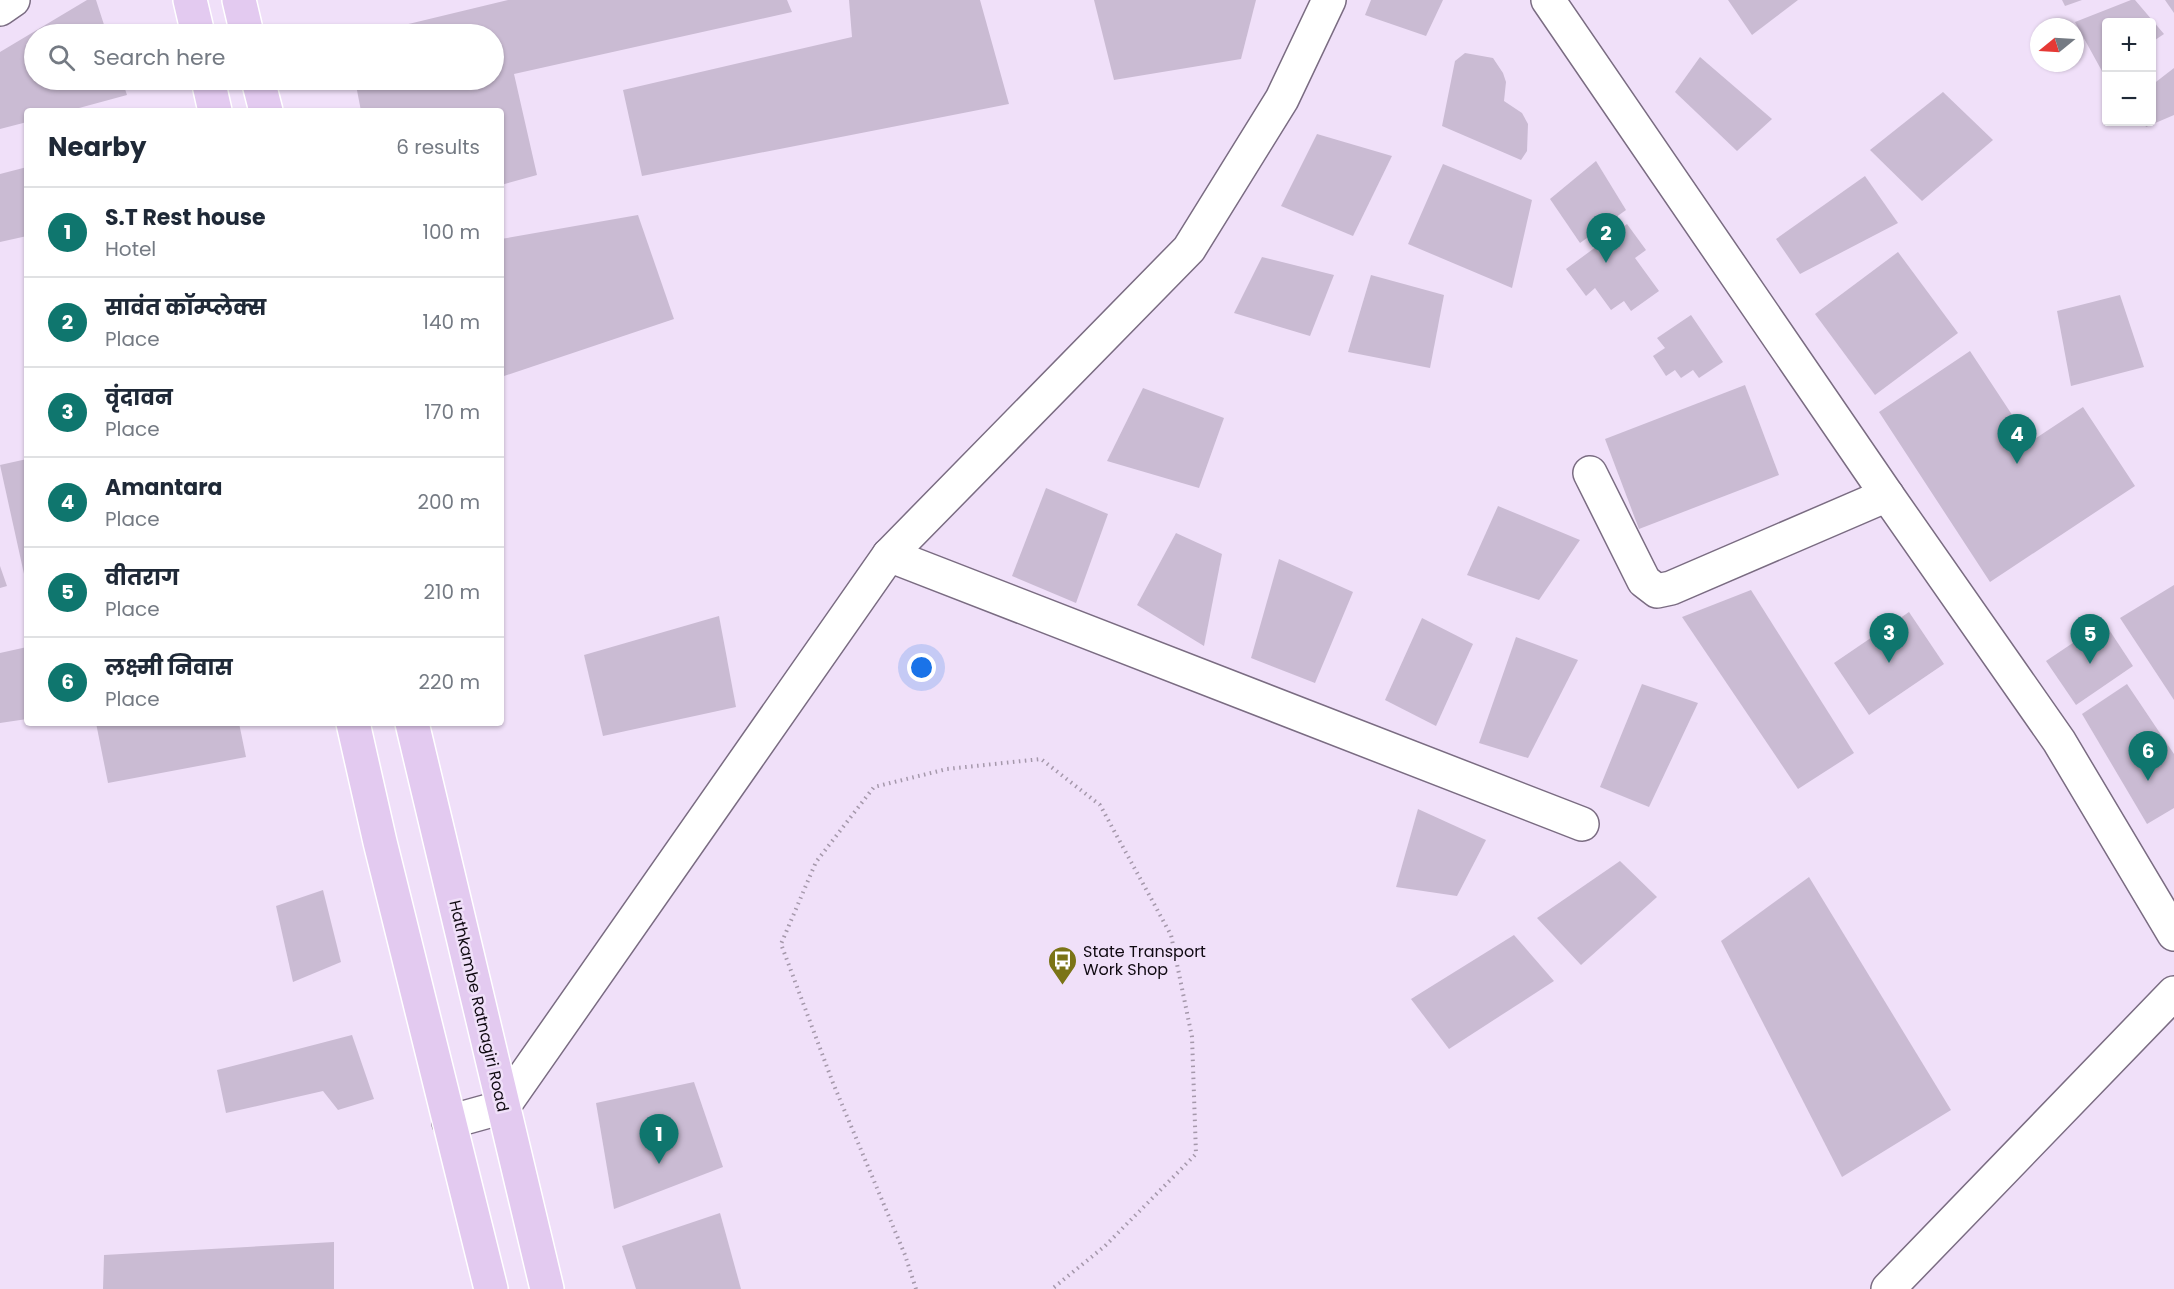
<!DOCTYPE html>
<meta charset="utf-8">
<style>
:root{--surface:#fff;--page:#f2f2f3;--text:#1f2937;--muted:#747a83;--line:#e0e1e3;--accent:#0f766e}
body{margin:0;font-family:Poppins,"Noto Sans Devanagari",sans-serif;background:var(--page);color:var(--text)}
.controls{position:absolute;right:18px;top:18px;display:grid;overflow:hidden;border-radius:6px;box-shadow:0 2px 4px #0004}
.controls button{width:54px;height:54px;display:grid;place-items:center;padding:0;border:0;border-bottom:2px solid var(--line);background:var(--surface);color:var(--text);font:30px sans-serif}
.compass{position:absolute;left:2030px;top:18px;width:54px;height:54px;border-radius:50%;background:var(--surface);box-shadow:0 2px 4px #0004;rotate:252deg}
.you{position:absolute;left:922px;top:668px;width:21px;height:21px;margin:-15px;border:4px solid #fff;border-radius:50%;background:#1a73e8;box-shadow:0 0 0 9px #1a73e833}
.badge{display:grid;place-items:center;width:39px;height:39px;border-radius:50%;background:var(--accent);color:#fff;font-size:20px;font-weight:700}
.pin{position:absolute;translate:-50% -50px;filter:drop-shadow(0 2px 3px #0008)}
.pin::after{content:'';position:absolute;top:32px;width:21px;height:18px;background:inherit;clip-path:polygon(0 0,100% 0,50% 100%)}
.list{margin:0;padding:0;list-style:none}
h2{display:flex;justify-content:space-between;align-items:center;height:78px;margin:0;padding:0 24px;font-size:26px}
h2 small{font-size:20px;font-weight:400;color:var(--muted)}
.list li{display:grid;grid-template-columns:39px 1fr auto;gap:18px;align-items:center;box-sizing:border-box;height:90px;padding:0 24px;border-top:2px solid var(--line)}
.list b{display:block;font-size:22px;white-space:nowrap}
.list p{margin:0;font-size:20px;white-space:nowrap;color:var(--muted)}
.list em{font-size:20px;font-style:normal;color:var(--muted)}
.icon{flex:none;width:33px;height:33px;fill:none;stroke:currentColor;stroke-width:2;stroke-linecap:round;stroke-linejoin:round}
.map{position:relative;flex:none;width:2174px;height:1289px;overflow:hidden}
.search{position:absolute;background:var(--surface);box-shadow:0 2px 4px #0004;left:24px;top:24px;width:480px;height:66px;display:flex;align-items:center;gap:15px;box-sizing:border-box;padding:0 21px;border-radius:33px;color:var(--muted);font-size:22px}
.panel{position:absolute;background:var(--surface);box-shadow:0 2px 4px #0004;left:24px;top:108px;width:480px;height:618px;border-radius:6px}
.map>svg:first-child{display:block}
</style>
<div class="map">
<svg width="2174" height="1289" viewBox="0 0 2174 1289">
<rect width="100%" height="100%" fill="#f0e0f9"/>
<g fill="#cabbd3">
<polygon points="87,0 96,0 107,34 34,34 34,80 122,80 127,95 68,111 27,111 27,122 0,129 0,52"/>
<polygon points="508,0 787,0 792,12 514,74 537,175 501,185 501,111 361,111 355,80 494,80 494,34 367,34"/>
<polygon points="849,0 980,0 1009,104 642,176 623,90 852,37"/>
<polygon points="1094,0 1256,0 1241,59 1114,80"/>
<polygon points="1371,0 1443,0 1426,36 1365,15"/>
<polygon points="1728,0 1798,0 1752,35"/>
<polygon points="2062,0 2082,0 2065,6"/>
<polygon points="2131,0 2135,0 2164,34 2152,42 2152,22 2106,22 2106,70 2103,73 2075,22"/>
<polygon points="2165,0 2174,0 2174,13"/>
<polygon points="1465,53 1493,58 1503,73 1506,82 1504,101 1522,113 1528,124 1527,151 1521,160 1442,126 1455,61"/>
<polygon points="1700,57 1772,119 1737,151 1675,92"/>
<polygon points="2174,68 2174,115 2146,127 2144,122 2152,122 2152,85"/>
<polygon points="1943,92 1993,140 1922,201 1870,150"/>
<polygon points="1317,134 1392,156 1353,236 1281,206"/>
<polygon points="1596,161 1626,210 1580,243 1550,199"/>
<polygon points="1443,164 1532,200 1512,288 1408,244"/>
<polygon points="27,167 27,236 0,242 0,174"/>
<polygon points="1865,176 1898,223 1800,274 1776,239"/>
<polygon points="638,215 674,319 501,377 501,239"/>
<polygon points="1627,224 1646,250 1635,258 1659,291 1631,311 1624,301 1611,310 1595,288 1586,296 1566,269"/>
<polygon points="1898,252 1958,333 1875,395 1815,314"/>
<polygon points="1262,257 1334,275 1310,336 1234,313"/>
<polygon points="1371,275 1444,295 1430,368 1348,352"/>
<polygon points="2120,295 2144,367 2071,386 2057,311"/>
<polygon points="1691,315 1723,362 1699,378 1693,370 1681,378 1675,370 1666,376 1653,356 1665,348 1657,338"/>
<polygon points="1970,351 2030,442 2083,407 2135,486 1990,582 1879,412"/>
<polygon points="1745,385 1779,475 1639,529 1605,439"/>
<polygon points="1143,388 1224,418 1199,488 1107,461"/>
<polygon points="27,459 27,583 26,583 0,465"/>
<polygon points="1046,488 1108,514 1076,603 1012,576"/>
<polygon points="1498,506 1580,540 1539,600 1467,575"/>
<polygon points="1176,533 1222,554 1204,646 1137,605"/>
<polygon points="1279,559 1353,592 1315,683 1251,658"/>
<polygon points="0,566 7,586 0,588"/>
<polygon points="2174,585 2174,700 2120,618"/>
<polygon points="1751,590 1854,753 1798,789 1682,617"/>
<polygon points="1909,612 1944,664 1869,715 1834,663"/>
<polygon points="719,616 736,707 603,736 584,655"/>
<polygon points="1422,618 1473,644 1436,726 1385,700"/>
<polygon points="2104,622 2133,666 2076,705 2046,661"/>
<polygon points="1516,637 1578,660 1528,758 1479,743"/>
<polygon points="27,647 27,719 0,723 0,653"/>
<polygon points="1642,684 1698,703 1649,807 1600,787"/>
<polygon points="2127,684 2174,754 2174,808 2147,824 2082,714"/>
<polygon points="96,723 239,723 246,757 108,783"/>
<polygon points="1418,809 1486,840 1457,896 1396,887"/>
<polygon points="1620,861 1657,897 1581,965 1537,918"/>
<polygon points="1809,877 1951,1110 1842,1177 1721,941"/>
<polygon points="323,890 341,962 293,982 276,906"/>
<polygon points="1514,935 1554,981 1449,1049 1411,999"/>
<polygon points="352,1035 374,1099 338,1110 323,1091 226,1113 217,1070"/>
<polygon points="694,1082 723,1167 614,1209 596,1103"/>
<polygon points="720,1213 741,1289 636,1289 622,1246"/>
<polygon points="334,1242 334,1289 103,1289 104,1255"/>
</g>
<g fill="none" stroke-linecap="round" stroke-linejoin="round">
<defs>
<g id="minor">
<polyline points="1548,0 1887,495 2059,741 2174,934"/>
<polyline points="0,9 13,0"/>
<polyline points="1590,473 1644,581 1657,591 1671,588 1887,495"/>
<polyline points="889,555 1582,824"/>
<polyline points="449,1122 503,1107 889,555 1189,249 1282,99 1329,0"/>
<polyline points="1888,1289 2174,993"/>
</g>
<g id="major">
<polyline points="190,0 198,34"/>
<polyline points="239,0 247,34"/>
<polyline points="208,80 215,111"/>
<polyline points="258,80 266,111"/>
<polyline points="353,723 380,842 491,1289"/>
<polyline points="412,723 547,1289"/>
</g>
</defs>
<use href="#minor" stroke="#7a6c82" stroke-width="36"/>
<use href="#major" stroke="#fff" stroke-width="36"/>
<polyline stroke="#a598ab" stroke-width="4" stroke-dasharray="1.5 4.5" stroke-linecap="butt" points="916,1289 905,1255 833,1083 781,944 816,862 874,787 947,769 1041,759 1100,805 1171,935 1192,1037 1196,1154 1105,1246 1052,1289"/>
<use href="#minor" stroke="#fff" stroke-width="33"/>
<use href="#major" stroke="#e3caf0" stroke-width="33"/>
</g>
<defs>
<symbol id="bus-pin" viewBox="-11 -11 22 30"><path d="M0 17L-7.5 6A9.5 9.5 0 1 1 7.5 6Z" fill="#7b7416" stroke="#f0e0f9"/><path d="M-5-6H5V4H4V6H2V4H-2V6H-4V4H-5ZM-3.5-4V0h7V-4ZM-3.5 1.2v1.5H-2V1.2ZM2 1.2v1.5H3.5V1.2Z" fill="#fff"/></symbol>
</defs>
<g fill-rule="evenodd">
<use href="#bus-pin" x="1046" y="944" width="33" height="45"/>
</g>
<g text-anchor="middle" dominant-baseline="central" stroke-width="5" stroke-linejoin="round" paint-order="stroke">
<g font-size="16" fill="#100a12" stroke="#f0e0f9" text-anchor="start">
<text x="1083" y="951">State Transport<tspan x="1083" dy="18">Work Shop</tspan></text>
</g>
<g font-size="16" fill="#100a12" stroke="#f0e0f9">
<text transform="translate(479 1006) rotate(77)">Hathkambe Ratnagiri Road</text>
</g>
</g>
</svg>
<div class="controls">
<button>+</button>
<button>−</button>
</div>
<svg class="compass" viewBox="-18 -18 36 36"><path d="M0-13l5 13h-10z" fill="#e53935"/><path d="M0 13l5-13h-10z" fill="#747a83"/></svg>
<div class="you"></div>
<div class="pin badge" style="left:659px;top:1164px">1</div>
<div class="pin badge" style="left:1606px;top:263px">2</div>
<div class="pin badge" style="left:1889px;top:663px">3</div>
<div class="pin badge" style="left:2017px;top:464px">4</div>
<div class="pin badge" style="left:2090px;top:664px">5</div>
<div class="pin badge" style="left:2148px;top:781px">6</div>
<div class="search"><svg class="icon" aria-label="search" viewBox="0 0 24 24"><circle cx="10" cy="10" r="6"/><path d="M15 15l6 6"/></svg>Search here</div>
<section class="panel">
<h2>Nearby<small>6 results</small></h2>
<ul class="list">
<li><span class="badge">1</span><div><b>S.T Rest house</b><p>Hotel</p></div><em>100 m</em></li>
<li><span class="badge">2</span><div><b>सावंत कॉम्प्लेक्स</b><p>Place</p></div><em>140 m</em></li>
<li><span class="badge">3</span><div><b>वृंदावन</b><p>Place</p></div><em>170 m</em></li>
<li><span class="badge">4</span><div><b>Amantara</b><p>Place</p></div><em>200 m</em></li>
<li><span class="badge">5</span><div><b>वीतराग</b><p>Place</p></div><em>210 m</em></li>
<li><span class="badge">6</span><div><b>लक्ष्मी निवास</b><p>Place</p></div><em>220 m</em></li>
</ul>
</section>
</div>
